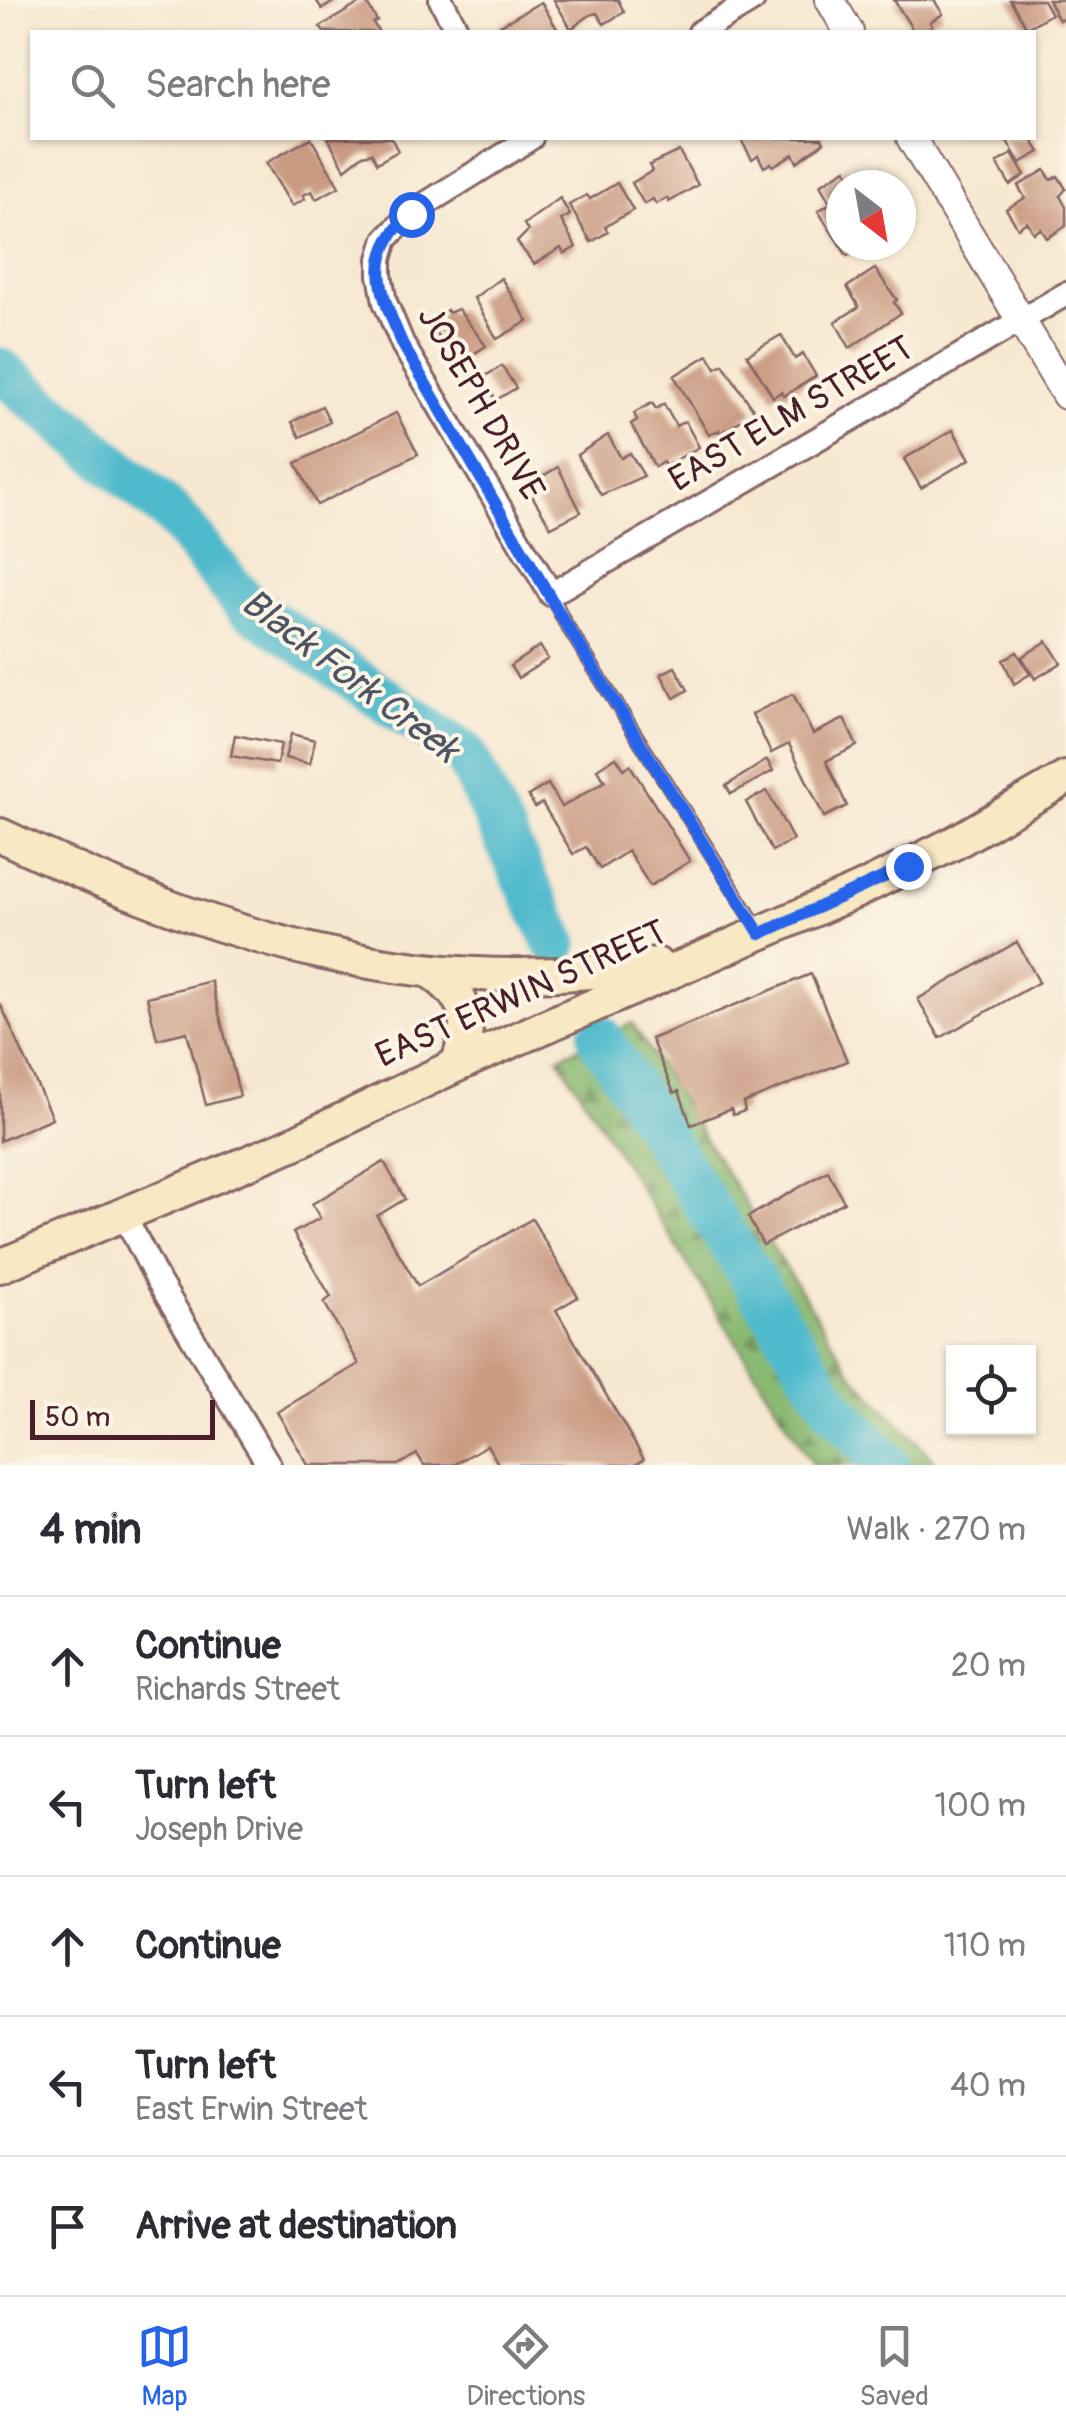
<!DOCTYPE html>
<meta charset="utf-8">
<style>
:root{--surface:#fff;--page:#f2f2f3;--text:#2b2b33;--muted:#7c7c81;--line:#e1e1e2;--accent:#2563eb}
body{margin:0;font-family:Pangolin,sans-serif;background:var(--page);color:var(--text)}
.controls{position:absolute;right:30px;bottom:30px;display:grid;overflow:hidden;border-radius:0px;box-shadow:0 2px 8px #0004}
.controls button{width:90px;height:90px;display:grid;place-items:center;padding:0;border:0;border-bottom:2px solid var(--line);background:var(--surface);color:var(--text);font:50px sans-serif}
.compass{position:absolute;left:826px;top:170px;width:90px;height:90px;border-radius:50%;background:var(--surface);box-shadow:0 2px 8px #0004;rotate:149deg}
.scale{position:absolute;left:30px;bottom:25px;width:185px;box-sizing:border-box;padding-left:10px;border:5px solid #4a1f2b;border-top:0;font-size:28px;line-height:35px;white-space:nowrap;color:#4a1f2b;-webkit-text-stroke:8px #fcf5e5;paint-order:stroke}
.stop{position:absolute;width:30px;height:30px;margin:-22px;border:8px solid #2563eb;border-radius:50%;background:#fff}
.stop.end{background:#2563eb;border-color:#fff;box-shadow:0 2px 10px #0008}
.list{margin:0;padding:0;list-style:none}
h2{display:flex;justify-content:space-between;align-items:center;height:130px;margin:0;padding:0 40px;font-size:42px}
h2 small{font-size:32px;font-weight:400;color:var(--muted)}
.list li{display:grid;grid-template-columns:65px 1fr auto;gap:30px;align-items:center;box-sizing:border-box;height:140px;padding:0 40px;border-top:2px solid var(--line)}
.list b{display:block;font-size:38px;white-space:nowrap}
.list p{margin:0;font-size:32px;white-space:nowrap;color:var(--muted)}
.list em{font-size:32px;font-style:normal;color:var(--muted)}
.icon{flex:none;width:55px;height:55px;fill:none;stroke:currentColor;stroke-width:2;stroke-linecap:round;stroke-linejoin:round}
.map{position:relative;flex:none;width:1066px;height:1465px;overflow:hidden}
.search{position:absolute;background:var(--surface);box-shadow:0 2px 8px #0004;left:30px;right:30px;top:30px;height:110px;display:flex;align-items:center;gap:25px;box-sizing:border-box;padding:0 35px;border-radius:0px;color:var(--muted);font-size:38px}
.sheet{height:830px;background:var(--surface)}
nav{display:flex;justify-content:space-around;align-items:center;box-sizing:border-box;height:140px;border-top:2px solid var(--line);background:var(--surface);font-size:28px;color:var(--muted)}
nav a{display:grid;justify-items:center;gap:5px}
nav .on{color:var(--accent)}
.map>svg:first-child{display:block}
</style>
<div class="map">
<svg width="1066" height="1465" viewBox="0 0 1066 1465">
<defs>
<pattern id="forest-firs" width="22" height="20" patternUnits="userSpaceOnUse" patternTransform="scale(2.5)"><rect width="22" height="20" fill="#8ab972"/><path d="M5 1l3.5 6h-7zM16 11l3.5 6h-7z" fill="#73965e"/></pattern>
</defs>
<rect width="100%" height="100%" fill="#fcf5e5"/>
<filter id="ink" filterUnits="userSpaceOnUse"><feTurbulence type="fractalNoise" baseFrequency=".01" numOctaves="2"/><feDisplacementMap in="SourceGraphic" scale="20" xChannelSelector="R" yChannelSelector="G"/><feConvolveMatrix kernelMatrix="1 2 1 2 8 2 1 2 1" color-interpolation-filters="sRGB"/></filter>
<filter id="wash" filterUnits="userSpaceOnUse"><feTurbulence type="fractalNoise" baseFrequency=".0048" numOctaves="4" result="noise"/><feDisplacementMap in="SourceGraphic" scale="40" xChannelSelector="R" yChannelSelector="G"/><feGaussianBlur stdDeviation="2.25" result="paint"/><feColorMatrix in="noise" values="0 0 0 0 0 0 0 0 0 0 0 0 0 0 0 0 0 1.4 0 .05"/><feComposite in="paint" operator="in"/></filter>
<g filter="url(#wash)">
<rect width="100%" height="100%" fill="#f7e8d1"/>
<polygon fill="url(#forest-firs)" stroke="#6a6c4e" stroke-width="2.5" points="632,1023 854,1376 939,1465 813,1465 558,1057"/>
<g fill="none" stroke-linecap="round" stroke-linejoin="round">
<g stroke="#50bacc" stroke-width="45">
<polyline points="0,370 174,516 246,605 464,753 556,943"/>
<polyline points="600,1038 835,1409 887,1465"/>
</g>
</g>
<g id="blocks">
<g fill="#ca9b83">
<polygon points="316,0 337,0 322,9"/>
<polygon points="365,0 377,21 373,23 379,32 324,32 320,27"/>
<polygon points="554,0 618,0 624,12 604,24 597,13 590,15 571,29"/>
<polygon points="894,0 934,0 943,14 930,22 932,26 921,32 914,32"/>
<polygon points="1010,0 1043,0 1051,14 1027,28"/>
<polygon points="1048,0 1066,0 1066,16 1059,20"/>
<polygon points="541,2 559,32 503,32 499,26"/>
<polygon points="311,138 339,187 316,199 312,191 303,195 305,199 292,206 266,163"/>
<polygon points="328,138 391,138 398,151 377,163 372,153 363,155 345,169"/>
<polygon points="740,138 822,138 824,142 797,162 793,154 773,166 771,163 764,167 758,155 752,159"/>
<polygon points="1005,138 1031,138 1040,152 1020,163"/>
<polygon points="679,151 698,185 669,202 667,198 656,204 653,199 644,204 632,183 652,171 649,165"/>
<polygon points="1012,154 1025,175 1010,185 997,163"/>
<polygon points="846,169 856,185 841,185 841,245 865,245 847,256 818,211 834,201 829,201 820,185"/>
<polygon points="1045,170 1051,180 1058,176 1066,189 1060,196 1066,207 1066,226 1047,238 1041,229 1034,233 1027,222 1018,228 1006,209 1025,198 1018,186"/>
<polygon points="617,183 633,210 605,227 608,232 591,242 569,205 587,195 590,199"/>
<polygon points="560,198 570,215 561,220 576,247 564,254 561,248 534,264 517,242 528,231 524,224"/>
<polygon points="875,269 897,300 894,302 901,313 850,348 835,322 859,307 847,287"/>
<polygon points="501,278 528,321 497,339 474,298"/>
<polygon points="458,309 486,346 456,365 429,322 447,310 449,313"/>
<polygon points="781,335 795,359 803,354 816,376 784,396 781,392 773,397 747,355"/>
<polygon points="708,355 716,368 723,364 753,409 753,413 720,433 719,430 709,435 674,376"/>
<polygon points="502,366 516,388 496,400 482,378"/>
<polygon points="652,403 656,409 664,404 676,426 685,421 699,447 665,466 663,462 655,467 631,424 637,420 634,413"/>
<polygon points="322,406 330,422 300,437 292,422"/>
<polygon points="396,413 418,454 317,505 296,463"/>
<polygon points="953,430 970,459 921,488 904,459"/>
<polygon points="608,435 621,458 630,453 644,476 601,495 577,455"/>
<polygon points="558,467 581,512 551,527 526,486"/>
<polygon points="1047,641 1061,663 1035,679 1022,657"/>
<polygon points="540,646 548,659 518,678 510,666"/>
<polygon points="1017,652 1030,674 1014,684 1003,660"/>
<polygon points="675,667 688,690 674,698 661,674"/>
<polygon points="793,694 813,734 844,719 857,746 826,761 847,806 824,817 789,744 771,753 752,714"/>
<polygon points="291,734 315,740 310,764 285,758"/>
<polygon points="235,735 281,744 277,764 231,756"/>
<polygon points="616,757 624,769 630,765 690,861 650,886 628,851 600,869 586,847 573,854 542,803 535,807 528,796 548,784 562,807 605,781 597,769"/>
<polygon points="767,760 773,771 731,794 726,786"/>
<polygon points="767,791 793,840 772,851 746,802"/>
<polygon points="1017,942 1039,982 940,1038 918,999"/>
<polygon points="811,974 847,1061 743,1103 745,1111 733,1115 731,1109 691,1125 679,1091 674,1093 651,1039"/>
<polygon points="211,981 240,1096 206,1105 187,1032 157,1039 147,997"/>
<polygon points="0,1003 52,1118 0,1141"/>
<polygon points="384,1162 405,1199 377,1216 418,1286 532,1219 578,1297 556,1310 644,1459 634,1465 499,1465 487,1445 454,1465 424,1465 417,1454 398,1465 308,1465 277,1412 359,1364 324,1302 331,1297 293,1233 320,1218 312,1204"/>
<polygon points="828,1171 844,1202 763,1245 748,1217"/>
</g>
</g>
</g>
<g filter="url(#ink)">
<use href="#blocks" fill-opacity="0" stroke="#876565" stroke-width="2.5"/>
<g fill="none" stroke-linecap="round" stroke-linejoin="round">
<defs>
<polyline id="service" points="551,594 564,621 759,930"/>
<g id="minor">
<polyline points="441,0 458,32"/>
<polyline points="700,32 753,0"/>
<polyline points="531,138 411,213 386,239 380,259 380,275 385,302 403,345 551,594 1066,294"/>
<polyline points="124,1215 156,1277 269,1465"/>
</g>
<g id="tertiary">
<polyline points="830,0 849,32"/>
<polyline points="911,138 1066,395"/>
</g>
<g id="secondary">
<path d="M0 835C213 936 419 1003 656 964"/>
<path d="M430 971C470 1000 473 1019 457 1065"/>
<polyline points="0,1266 290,1145 457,1065 859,890 954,843 1066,778"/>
</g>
</defs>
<use href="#service" stroke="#876565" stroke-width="16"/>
<use href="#minor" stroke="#876565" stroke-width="28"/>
<use href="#tertiary" stroke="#876565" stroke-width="32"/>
<use href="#secondary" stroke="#876565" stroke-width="38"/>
<use href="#service" stroke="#fff" stroke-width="11"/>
<use href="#minor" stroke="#fff" stroke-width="22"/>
<use href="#tertiary" stroke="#fff" stroke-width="28"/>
<use href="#secondary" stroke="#f8e8c3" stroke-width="32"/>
</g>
</g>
<g fill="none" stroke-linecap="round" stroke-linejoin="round" filter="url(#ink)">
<path stroke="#2563eb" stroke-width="12" d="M411 214C362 255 381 294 403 345L564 621 760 934 908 866"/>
</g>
<g text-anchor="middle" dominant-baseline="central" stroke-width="8" stroke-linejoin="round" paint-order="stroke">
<g font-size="35" fill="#4a1f2b" stroke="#fcf5e5">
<text transform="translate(481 403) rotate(60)">JOSEPH DRIVE</text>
<text transform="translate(791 414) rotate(-30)">EAST ELM STREET</text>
<text transform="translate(521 994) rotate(-24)">EAST ERWIN STREET</text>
</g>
<g font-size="38" font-style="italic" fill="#4c5563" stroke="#fcf5e5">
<text transform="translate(350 676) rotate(37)">Black Fork Creek</text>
</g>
</g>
</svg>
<div class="controls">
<button><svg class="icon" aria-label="locate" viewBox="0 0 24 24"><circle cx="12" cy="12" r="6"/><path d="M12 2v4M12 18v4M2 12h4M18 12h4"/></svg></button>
</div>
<svg class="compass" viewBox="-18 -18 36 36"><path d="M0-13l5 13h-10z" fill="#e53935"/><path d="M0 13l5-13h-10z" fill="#7c7c81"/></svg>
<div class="scale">50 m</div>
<div class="stop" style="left:411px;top:214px"></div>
<div class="stop end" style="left:908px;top:866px"></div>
<div class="search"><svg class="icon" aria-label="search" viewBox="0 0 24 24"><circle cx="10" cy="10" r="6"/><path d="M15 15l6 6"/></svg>Search here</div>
</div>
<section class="sheet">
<h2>4 min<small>Walk · 270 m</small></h2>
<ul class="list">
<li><svg class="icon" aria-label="ahead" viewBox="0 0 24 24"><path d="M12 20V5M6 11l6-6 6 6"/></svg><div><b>Continue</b><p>Richards Street</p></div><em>20 m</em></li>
<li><svg class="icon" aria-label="left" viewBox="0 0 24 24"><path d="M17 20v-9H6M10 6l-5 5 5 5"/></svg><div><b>Turn left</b><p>Joseph Drive</p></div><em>100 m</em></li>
<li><svg class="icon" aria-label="ahead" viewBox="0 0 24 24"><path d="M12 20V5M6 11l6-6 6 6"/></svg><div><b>Continue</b></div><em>110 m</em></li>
<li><svg class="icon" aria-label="left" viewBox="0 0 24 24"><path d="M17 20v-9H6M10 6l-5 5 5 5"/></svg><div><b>Turn left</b><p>East Erwin Street</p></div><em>40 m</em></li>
<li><svg class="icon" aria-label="arrive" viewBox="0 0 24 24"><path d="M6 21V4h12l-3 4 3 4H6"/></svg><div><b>Arrive at destination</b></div></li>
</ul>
</section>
<nav>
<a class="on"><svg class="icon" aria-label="map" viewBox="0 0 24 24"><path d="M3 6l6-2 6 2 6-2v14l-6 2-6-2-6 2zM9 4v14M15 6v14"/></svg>Map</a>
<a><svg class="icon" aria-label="directions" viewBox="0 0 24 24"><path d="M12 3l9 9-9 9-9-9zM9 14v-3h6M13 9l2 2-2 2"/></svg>Directions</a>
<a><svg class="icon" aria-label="saved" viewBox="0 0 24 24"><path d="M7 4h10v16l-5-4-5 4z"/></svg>Saved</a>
</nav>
